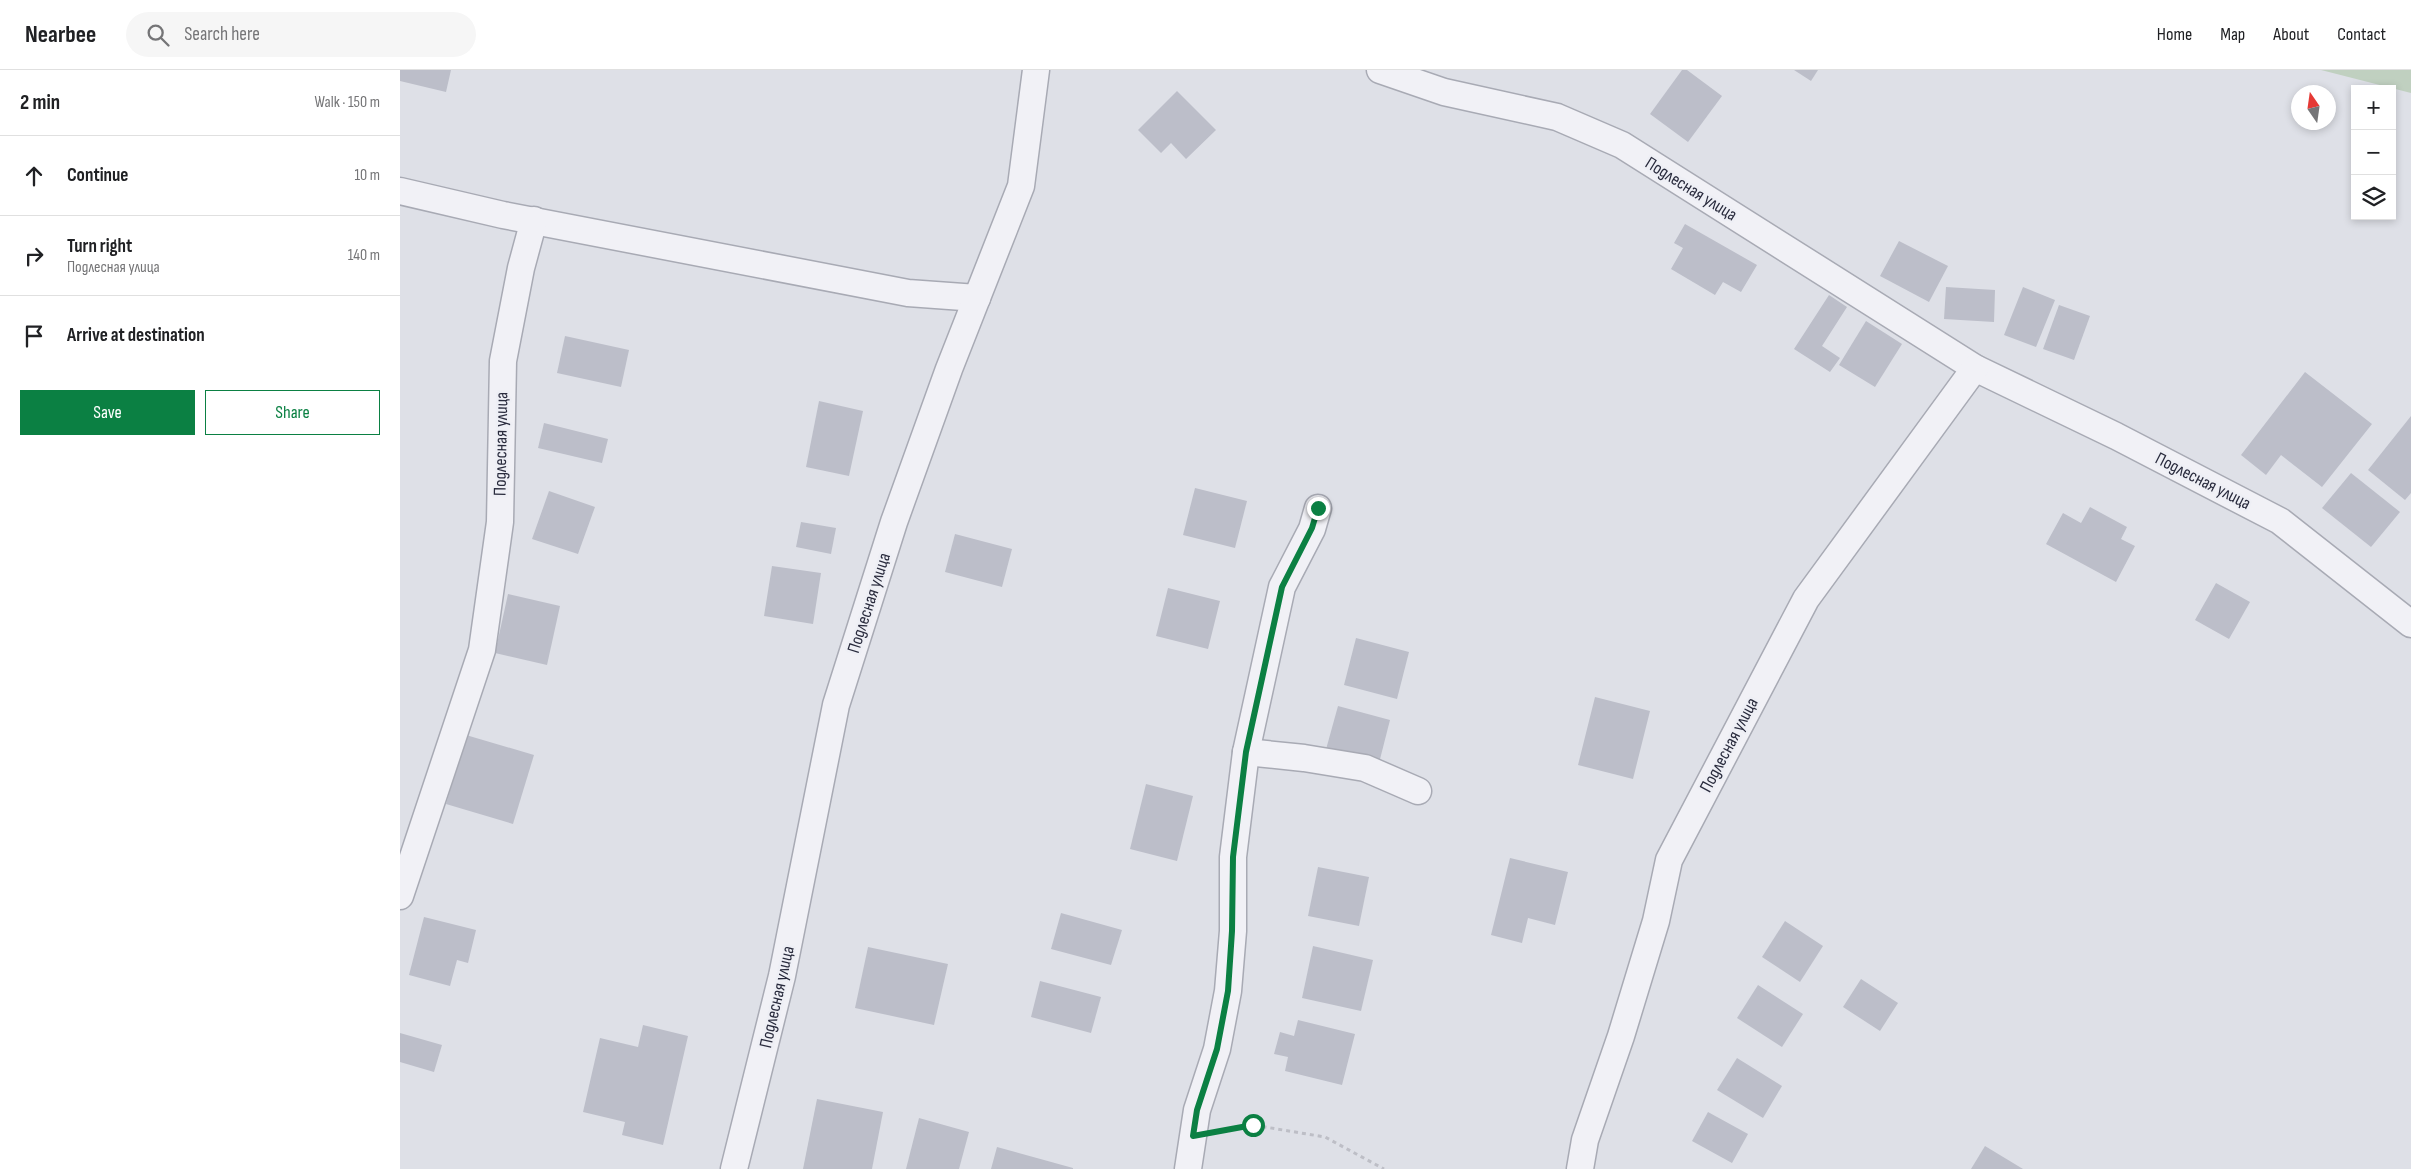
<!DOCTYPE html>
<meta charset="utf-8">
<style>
:root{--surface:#fff;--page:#f6f6f6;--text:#202124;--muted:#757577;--line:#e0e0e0;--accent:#0b8043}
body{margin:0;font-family:"Sofia Sans Condensed",sans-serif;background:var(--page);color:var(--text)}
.controls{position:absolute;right:15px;top:15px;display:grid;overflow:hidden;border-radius:0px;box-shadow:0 2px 8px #0003}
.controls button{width:45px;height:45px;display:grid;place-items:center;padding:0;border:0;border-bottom:1px solid var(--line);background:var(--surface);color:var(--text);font:25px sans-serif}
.compass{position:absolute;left:1891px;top:15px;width:45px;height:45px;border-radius:50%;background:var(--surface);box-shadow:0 2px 8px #0003;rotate:347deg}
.stop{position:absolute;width:15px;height:15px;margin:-11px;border:4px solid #0b8043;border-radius:50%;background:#fff}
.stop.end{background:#0b8043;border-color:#fff;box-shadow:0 1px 5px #0008}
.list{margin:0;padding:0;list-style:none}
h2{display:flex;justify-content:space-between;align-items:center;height:65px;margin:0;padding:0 20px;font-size:21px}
h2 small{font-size:16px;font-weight:400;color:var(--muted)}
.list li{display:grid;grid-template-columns:32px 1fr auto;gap:15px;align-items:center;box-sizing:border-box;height:80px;padding:0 20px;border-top:1px solid var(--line)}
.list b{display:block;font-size:19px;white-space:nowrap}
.list p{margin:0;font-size:16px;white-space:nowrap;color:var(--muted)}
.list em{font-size:16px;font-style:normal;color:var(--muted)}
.actions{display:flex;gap:10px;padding:15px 20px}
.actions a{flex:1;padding:11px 0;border:1px solid var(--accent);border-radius:0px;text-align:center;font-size:18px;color:var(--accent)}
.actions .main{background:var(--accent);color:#fff}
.icon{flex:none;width:28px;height:28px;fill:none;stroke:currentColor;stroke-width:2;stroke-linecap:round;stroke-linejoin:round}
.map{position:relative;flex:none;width:2011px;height:1099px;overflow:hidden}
header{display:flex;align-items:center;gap:30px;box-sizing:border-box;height:70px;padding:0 25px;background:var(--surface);border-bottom:1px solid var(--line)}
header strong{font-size:24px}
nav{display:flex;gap:28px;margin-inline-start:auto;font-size:18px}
.search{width:350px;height:45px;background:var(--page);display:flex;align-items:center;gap:12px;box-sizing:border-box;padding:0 18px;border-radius:28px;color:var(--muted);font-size:19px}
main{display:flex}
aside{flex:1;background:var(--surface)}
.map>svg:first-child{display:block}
</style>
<header>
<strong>Nearbee</strong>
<div class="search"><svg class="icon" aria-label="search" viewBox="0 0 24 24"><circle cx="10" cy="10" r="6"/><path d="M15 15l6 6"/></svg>Search here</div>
<nav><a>Home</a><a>Map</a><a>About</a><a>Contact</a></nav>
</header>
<main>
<aside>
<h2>2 min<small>Walk · 150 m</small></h2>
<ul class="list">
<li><svg class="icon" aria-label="ahead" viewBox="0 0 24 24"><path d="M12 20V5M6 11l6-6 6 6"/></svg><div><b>Continue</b></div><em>10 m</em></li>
<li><svg class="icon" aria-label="right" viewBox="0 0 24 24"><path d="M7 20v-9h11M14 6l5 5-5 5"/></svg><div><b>Turn right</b><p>Подлесная улица</p></div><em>140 m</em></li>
<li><svg class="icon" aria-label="arrive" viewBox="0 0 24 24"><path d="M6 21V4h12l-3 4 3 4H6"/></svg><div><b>Arrive at destination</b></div></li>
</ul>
<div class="actions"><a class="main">Save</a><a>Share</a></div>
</aside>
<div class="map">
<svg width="2011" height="1099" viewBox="0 0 2011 1099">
<rect width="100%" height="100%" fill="#dee0e7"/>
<polygon fill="#c0d0c0" points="1921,0 2011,0 2011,23"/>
<g fill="#bcbec9">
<polygon points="0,0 51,0 46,22 0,11"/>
<polygon points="1282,0 1287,0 1322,26 1288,72 1250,44"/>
<polygon points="1394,0 1418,0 1411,11"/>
<polygon points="777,21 816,60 786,89 771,73 761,83 738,60"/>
<polygon points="1285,154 1357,195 1341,222 1323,212 1315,225 1271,199 1283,178 1274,173"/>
<polygon points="1499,171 1548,196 1529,232 1480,206"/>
<polygon points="1546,217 1595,220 1594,252 1544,249"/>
<polygon points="1623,217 1655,230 1636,277 1604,265"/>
<polygon points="1429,225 1447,237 1422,276 1440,288 1430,302 1394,279"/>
<polygon points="1659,235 1690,246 1674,290 1643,279"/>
<polygon points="1466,251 1502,274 1475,317 1439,295"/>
<polygon points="165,266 229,280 221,317 157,303"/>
<polygon points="1905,302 1972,354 1922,417 1881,385 1866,405 1841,385"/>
<polygon points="419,331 463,341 449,406 406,397"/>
<polygon points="2011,346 2011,423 2005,430 1968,400"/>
<polygon points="144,353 208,369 202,393 138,378"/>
<polygon points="1951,403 2000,442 1971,477 1922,438"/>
<polygon points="795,418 847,431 835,478 783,465"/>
<polygon points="149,421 195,437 178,484 132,469"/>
<polygon points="1690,437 1727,457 1721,469 1735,476 1716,512 1646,474 1663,443 1681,453"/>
<polygon points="401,452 436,458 431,484 396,477"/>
<polygon points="555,464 612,479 602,517 545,502"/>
<polygon points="372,496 421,503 413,554 364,546"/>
<polygon points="1816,513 1850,532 1829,569 1795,550"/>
<polygon points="768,518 820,531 808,579 756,566"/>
<polygon points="108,524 160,536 147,595 95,583"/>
<polygon points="956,568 1009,582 997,629 944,615"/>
<polygon points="1195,627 1250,641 1233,709 1178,695"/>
<polygon points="938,636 990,650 978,697 925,683"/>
<polygon points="66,665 134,685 113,754 46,734"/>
<polygon points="746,714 793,726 777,791 730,779"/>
<polygon points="1110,788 1168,802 1155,855 1128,848 1122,873 1091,865"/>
<polygon points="918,797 969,807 959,856 908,846"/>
<polygon points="661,843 722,860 711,895 651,879"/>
<polygon points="24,847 76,860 68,893 57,890 50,916 9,905"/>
<polygon points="1385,851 1423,876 1400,912 1362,887"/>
<polygon points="913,876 973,890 961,941 902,928"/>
<polygon points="468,877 548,894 534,955 455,938"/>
<polygon points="1461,909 1498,933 1480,961 1443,937"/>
<polygon points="640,911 701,927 691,963 631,947"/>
<polygon points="1358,915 1403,944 1382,977 1337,948"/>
<polygon points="898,950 955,964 942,1015 885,1001 888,987 874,984 880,962 894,966"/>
<polygon points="243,955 288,966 263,1075 222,1065 225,1052 183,1042 200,968 238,977"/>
<polygon points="0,963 42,975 34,1002 0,992"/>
<polygon points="1337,988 1382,1016 1363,1048 1317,1020"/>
<polygon points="417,1029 483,1042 472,1099 403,1099"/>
<polygon points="1308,1042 1348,1064 1332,1093 1292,1071"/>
<polygon points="519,1048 569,1062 559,1099 506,1099"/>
<polygon points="1585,1076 1623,1099 1571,1099"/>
<polygon points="597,1077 673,1098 673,1099 591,1099"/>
</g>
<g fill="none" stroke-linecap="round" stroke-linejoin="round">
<defs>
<g id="street">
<polyline points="980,0 1044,22 1157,47 1222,75 1575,298 1716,366 1880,451 2011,554"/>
<polyline points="0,121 103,145 508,223 577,228"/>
<polyline points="846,682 904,688 965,698 1018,721"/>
<polyline points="0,826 82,580 100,452 103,291 121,198 134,150"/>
<polyline points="334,1099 382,906 436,635 494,452 549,299 621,116 636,0"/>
<polyline points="788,1099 797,1040 817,979 828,921 833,861 833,787 846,682 882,517 912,459 918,438"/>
<polyline points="1180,1099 1185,1070 1221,966 1256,851 1269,790 1406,529 1575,298"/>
</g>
</defs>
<use href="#street" stroke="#a8aab4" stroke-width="29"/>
<polyline stroke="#bdbec6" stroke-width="3" stroke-dasharray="4 4" stroke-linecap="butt" points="823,1060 853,1055 925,1067 984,1099"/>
<use href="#street" stroke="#f1f1f6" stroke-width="26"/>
</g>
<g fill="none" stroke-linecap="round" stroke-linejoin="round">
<polyline stroke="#0b8043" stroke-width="6" points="853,1055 793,1066 797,1040 817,979 828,921 832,861 833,787 846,682 882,517 912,458 918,438"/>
</g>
<g text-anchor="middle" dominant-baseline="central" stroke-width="5" stroke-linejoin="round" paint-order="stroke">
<g font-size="18" fill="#292b3d" stroke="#eeeff5">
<text transform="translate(1291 119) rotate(32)">Подлесная улица</text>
<text transform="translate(101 374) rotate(-89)">Подлесная улица</text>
<text transform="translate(1803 411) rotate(27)">Подлесная улица</text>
<text transform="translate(469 533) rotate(-72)">Подлесная улица</text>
<text transform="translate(1329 675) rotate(-62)">Подлесная улица</text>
<text transform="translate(377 927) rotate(-77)">Подлесная улица</text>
</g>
</g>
</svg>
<div class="controls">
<button>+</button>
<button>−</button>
<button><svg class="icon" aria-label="layers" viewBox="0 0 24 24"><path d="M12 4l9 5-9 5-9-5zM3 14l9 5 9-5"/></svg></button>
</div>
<svg class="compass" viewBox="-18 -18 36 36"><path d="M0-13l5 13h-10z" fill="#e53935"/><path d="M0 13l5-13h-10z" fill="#757577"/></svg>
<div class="stop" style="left:853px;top:1055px"></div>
<div class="stop end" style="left:918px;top:438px"></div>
</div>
</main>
